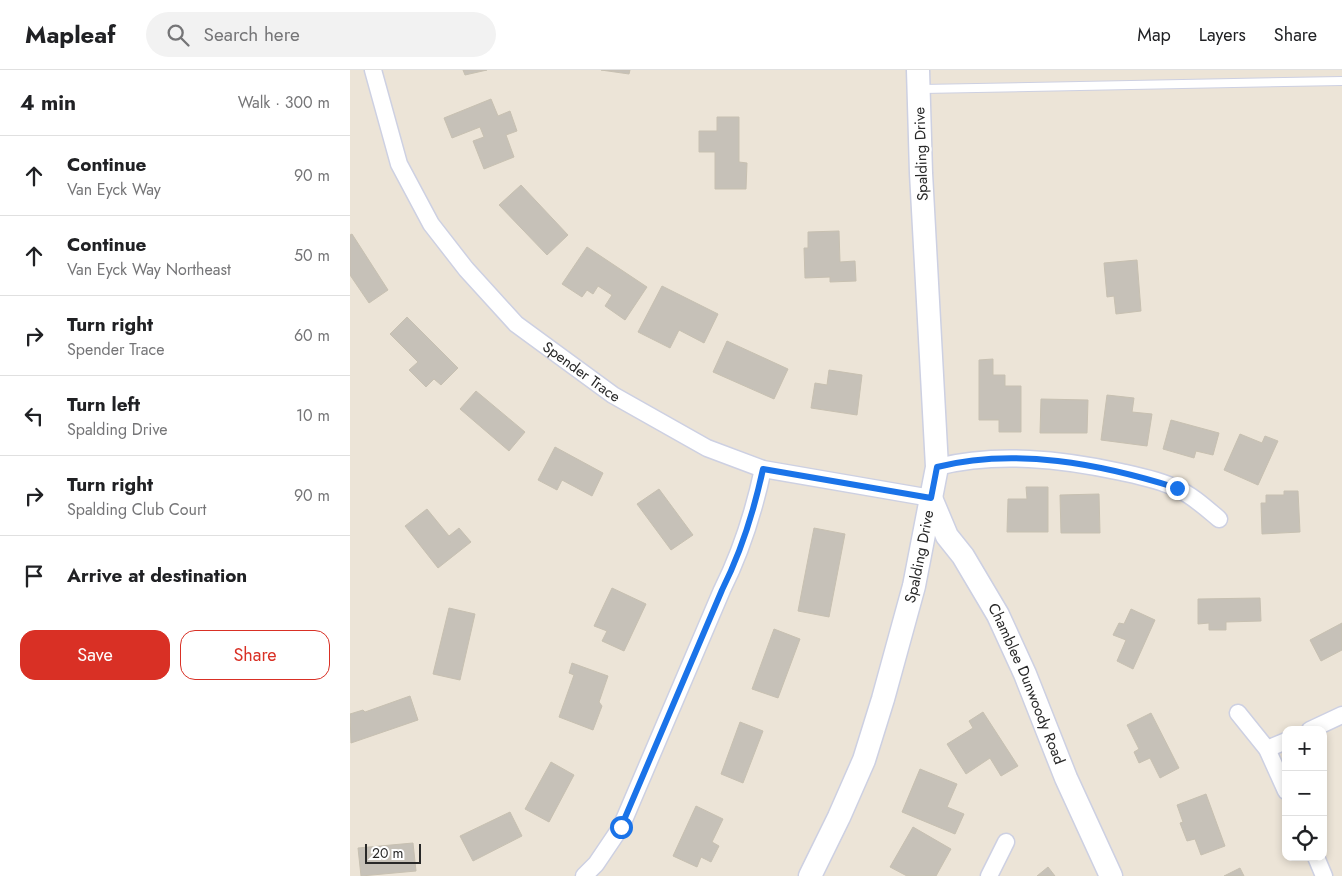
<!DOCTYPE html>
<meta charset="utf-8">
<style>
:root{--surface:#fff;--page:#f2f2f2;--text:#202124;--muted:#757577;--line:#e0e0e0;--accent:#d93025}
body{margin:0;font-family:Jost,sans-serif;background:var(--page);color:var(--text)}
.controls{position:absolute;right:15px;bottom:15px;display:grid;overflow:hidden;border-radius:10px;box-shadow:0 2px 8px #0003}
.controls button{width:45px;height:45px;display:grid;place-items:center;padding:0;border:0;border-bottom:1px solid var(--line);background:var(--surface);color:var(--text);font:25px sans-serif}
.scale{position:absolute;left:15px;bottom:12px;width:56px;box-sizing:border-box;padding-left:5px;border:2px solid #282828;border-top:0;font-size:14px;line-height:18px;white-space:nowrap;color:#282828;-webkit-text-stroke:4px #fff;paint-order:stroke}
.stop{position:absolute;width:15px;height:15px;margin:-11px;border:4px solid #1a73e8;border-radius:50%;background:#fff}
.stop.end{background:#1a73e8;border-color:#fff;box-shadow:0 1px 5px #0008}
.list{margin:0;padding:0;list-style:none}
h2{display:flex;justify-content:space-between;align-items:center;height:65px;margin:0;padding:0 20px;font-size:21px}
h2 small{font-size:16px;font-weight:400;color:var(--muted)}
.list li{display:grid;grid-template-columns:32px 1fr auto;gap:15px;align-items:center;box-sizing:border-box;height:80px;padding:0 20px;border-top:1px solid var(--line)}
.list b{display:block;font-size:19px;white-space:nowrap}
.list p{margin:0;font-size:16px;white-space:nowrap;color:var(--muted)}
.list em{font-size:16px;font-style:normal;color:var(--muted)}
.actions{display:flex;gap:10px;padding:15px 20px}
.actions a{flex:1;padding:11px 0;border:1px solid var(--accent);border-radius:15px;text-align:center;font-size:18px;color:var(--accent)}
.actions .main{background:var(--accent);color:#fff}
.icon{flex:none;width:28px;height:28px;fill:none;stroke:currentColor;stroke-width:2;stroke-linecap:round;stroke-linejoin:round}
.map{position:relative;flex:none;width:992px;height:806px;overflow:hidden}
header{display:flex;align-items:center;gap:30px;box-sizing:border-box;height:70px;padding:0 25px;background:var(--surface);border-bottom:1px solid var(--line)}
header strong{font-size:24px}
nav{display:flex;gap:28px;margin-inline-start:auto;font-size:18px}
.search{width:350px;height:45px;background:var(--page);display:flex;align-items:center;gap:12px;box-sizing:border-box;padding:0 18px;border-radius:28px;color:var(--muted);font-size:19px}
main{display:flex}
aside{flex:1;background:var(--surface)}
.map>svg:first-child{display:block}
</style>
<header>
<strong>Mapleaf</strong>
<div class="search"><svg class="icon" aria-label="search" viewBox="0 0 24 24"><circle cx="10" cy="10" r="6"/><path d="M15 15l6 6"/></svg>Search here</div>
<nav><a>Map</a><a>Layers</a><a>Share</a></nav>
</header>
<main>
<aside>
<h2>4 min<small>Walk · 300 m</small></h2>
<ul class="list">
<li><svg class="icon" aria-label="ahead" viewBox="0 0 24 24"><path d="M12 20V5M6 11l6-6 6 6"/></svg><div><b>Continue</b><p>Van Eyck Way</p></div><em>90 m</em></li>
<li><svg class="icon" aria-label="ahead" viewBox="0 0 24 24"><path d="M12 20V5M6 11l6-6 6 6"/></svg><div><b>Continue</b><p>Van Eyck Way Northeast</p></div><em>50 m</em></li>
<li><svg class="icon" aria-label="right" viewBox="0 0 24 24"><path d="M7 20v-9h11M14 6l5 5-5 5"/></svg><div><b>Turn right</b><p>Spender Trace</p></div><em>60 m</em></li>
<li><svg class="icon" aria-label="left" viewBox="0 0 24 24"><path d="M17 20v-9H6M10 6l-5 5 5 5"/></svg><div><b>Turn left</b><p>Spalding Drive</p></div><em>10 m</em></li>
<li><svg class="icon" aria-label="right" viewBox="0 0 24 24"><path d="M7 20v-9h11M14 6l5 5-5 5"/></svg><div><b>Turn right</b><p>Spalding Club Court</p></div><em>90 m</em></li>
<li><svg class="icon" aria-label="arrive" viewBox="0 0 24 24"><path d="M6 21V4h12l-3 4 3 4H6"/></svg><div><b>Arrive at destination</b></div></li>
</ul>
<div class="actions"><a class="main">Save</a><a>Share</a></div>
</aside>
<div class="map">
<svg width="992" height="806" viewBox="0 0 992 806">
<rect width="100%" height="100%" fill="#ece4d7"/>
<g fill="#c6c1b8" stroke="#c7c0b1">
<polygon points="113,0 137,0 115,5"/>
<polygon points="251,0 280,0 279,4"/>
<polygon points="141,29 148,46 160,41 167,61 156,65 164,87 134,99 123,71 134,67 130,57 102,68 94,48"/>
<polygon points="367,47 389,47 389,92 397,93 396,119 365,119 365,82 349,82 349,61 367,61"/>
<polygon points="171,115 218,165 197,185 149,135"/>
<polygon points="489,161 490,192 505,191 506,211 480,212 480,207 455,208 454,178 458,178 458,162"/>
<polygon points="2,164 38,220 19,233 0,205 0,165"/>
<polygon points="237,177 297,217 275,250 255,236 262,225 248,216 243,224 237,220 232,227 212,214"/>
<polygon points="787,190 791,241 766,244 764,226 757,227 754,193"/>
<polygon points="312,216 368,244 354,273 329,260 320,278 288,262"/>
<polygon points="57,247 108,298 91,315 84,309 76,317 59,300 68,292 40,264"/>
<polygon points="377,271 438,299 424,329 363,302"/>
<polygon points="643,289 643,305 655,305 655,316 671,316 671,362 649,362 649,350 629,350 629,290"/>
<polygon points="479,300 512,305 507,345 461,338 465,313 477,315"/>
<polygon points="126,321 175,362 159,381 110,339"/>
<polygon points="757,325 784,328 782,342 802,344 797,376 751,370"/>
<polygon points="691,329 738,330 737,363 690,363"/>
<polygon points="821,350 869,363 863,385 846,381 844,388 813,379"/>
<polygon points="890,364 912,373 915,366 928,371 908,415 874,400"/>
<polygon points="205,377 253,403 242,426 212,410 207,420 188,410"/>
<polygon points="676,417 698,417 698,462 657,462 658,429 677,429"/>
<polygon points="309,419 343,465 321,480 287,434"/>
<polygon points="934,421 948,421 950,462 912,464 911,433 916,433 916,425 934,425"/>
<polygon points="749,424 750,463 711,463 710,425"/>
<polygon points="77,439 99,466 109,458 121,472 88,498 55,456"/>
<polygon points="464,458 495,464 479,547 448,541"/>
<polygon points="262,518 296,534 274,581 252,571 257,561 244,556"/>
<polygon points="910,528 911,551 876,552 876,560 859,560 859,553 848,554 848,529"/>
<polygon points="99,538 125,544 110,610 83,604"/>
<polygon points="781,539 805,550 783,599 767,591 776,570 763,565 769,553 774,554"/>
<polygon points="992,553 992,580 971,591 960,570"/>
<polygon points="424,559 450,569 428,628 402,619"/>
<polygon points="222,593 258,606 249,632 252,636 243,660 209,647 224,605 219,603"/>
<polygon points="60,626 68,650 1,673 0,644 13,640 15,642"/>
<polygon points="633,642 668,696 651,706 640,688 616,704 597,674 623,658 619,651"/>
<polygon points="801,643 829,698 810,708 800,688 789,693 784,682 789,679 777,655"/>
<polygon points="390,652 413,661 393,713 371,704"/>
<polygon points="201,692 224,705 199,752 175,739"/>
<polygon points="570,699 607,714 597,737 614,744 605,764 552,742"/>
<polygon points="856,724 875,776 851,785 845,769 837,771 830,753 833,752 827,735"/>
<polygon points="346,736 373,749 362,772 369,776 361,792 351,787 347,797 323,786"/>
<polygon points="160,742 172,766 123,791 110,766"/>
<polygon points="563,757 601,779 586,806 557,806 540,797"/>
<polygon points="63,773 66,801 11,806 8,778"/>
<polygon points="698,797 705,806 687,806"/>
<polygon points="890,798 894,806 874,806"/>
</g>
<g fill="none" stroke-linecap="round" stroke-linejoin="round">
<defs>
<polyline id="lane" points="572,19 992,11"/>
<g id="street">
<path id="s1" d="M23 0 49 94 81 154 116 199 166 254 263 325 357 378 413 399 581 428"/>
<path d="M587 397C647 382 711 389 771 402 789 406 809 410 826 418 842 425 856 438 869 449"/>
<polyline points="888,643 917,679 936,721"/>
<polyline points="960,660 992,645"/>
<polyline points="917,679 936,671"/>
<polyline points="966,787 974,806"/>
<path d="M234 806 246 794 271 757 372 520C391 482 404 441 413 399"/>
<polyline points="639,806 656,772"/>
</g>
<g id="secondary">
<path id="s2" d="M581 428 597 466 613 486 648 545 675 604 716 708 761 806"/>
<path id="s3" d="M460 806 489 747 514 690 533 629 564 516 587 397 571 103 568 0"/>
</g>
</defs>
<use href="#lane" stroke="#cdd0e2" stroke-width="10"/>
<use href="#street" stroke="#cdd0e2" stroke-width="19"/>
<use href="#secondary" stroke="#cdd0e2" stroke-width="25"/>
<use href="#lane" stroke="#fff" stroke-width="8"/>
<use href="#street" stroke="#fff" stroke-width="16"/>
<use href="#secondary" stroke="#fff" stroke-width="22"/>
</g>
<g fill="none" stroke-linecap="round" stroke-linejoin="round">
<path stroke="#1a73e8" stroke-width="6" d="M271 757 372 520C391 482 404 441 413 399L581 428 587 397C665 377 751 394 827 418"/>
</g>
<g text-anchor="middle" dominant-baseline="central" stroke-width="4.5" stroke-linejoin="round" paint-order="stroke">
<g font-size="15" fill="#282828" stroke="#fff">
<text transform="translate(571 84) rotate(-92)">Spalding Drive</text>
<text stroke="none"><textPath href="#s1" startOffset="378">Spender Trace</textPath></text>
<text stroke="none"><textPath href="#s3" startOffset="339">Spalding Drive</textPath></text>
<text stroke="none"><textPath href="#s2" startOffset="210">Chamblee Dunwoody Road</textPath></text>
</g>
</g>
</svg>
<div class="controls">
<button>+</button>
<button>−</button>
<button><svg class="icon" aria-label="locate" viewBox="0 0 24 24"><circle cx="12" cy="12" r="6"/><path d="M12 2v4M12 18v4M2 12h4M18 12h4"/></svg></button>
</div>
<div class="scale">20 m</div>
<div class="stop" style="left:271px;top:757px"></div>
<div class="stop end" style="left:827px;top:418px"></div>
</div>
</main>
